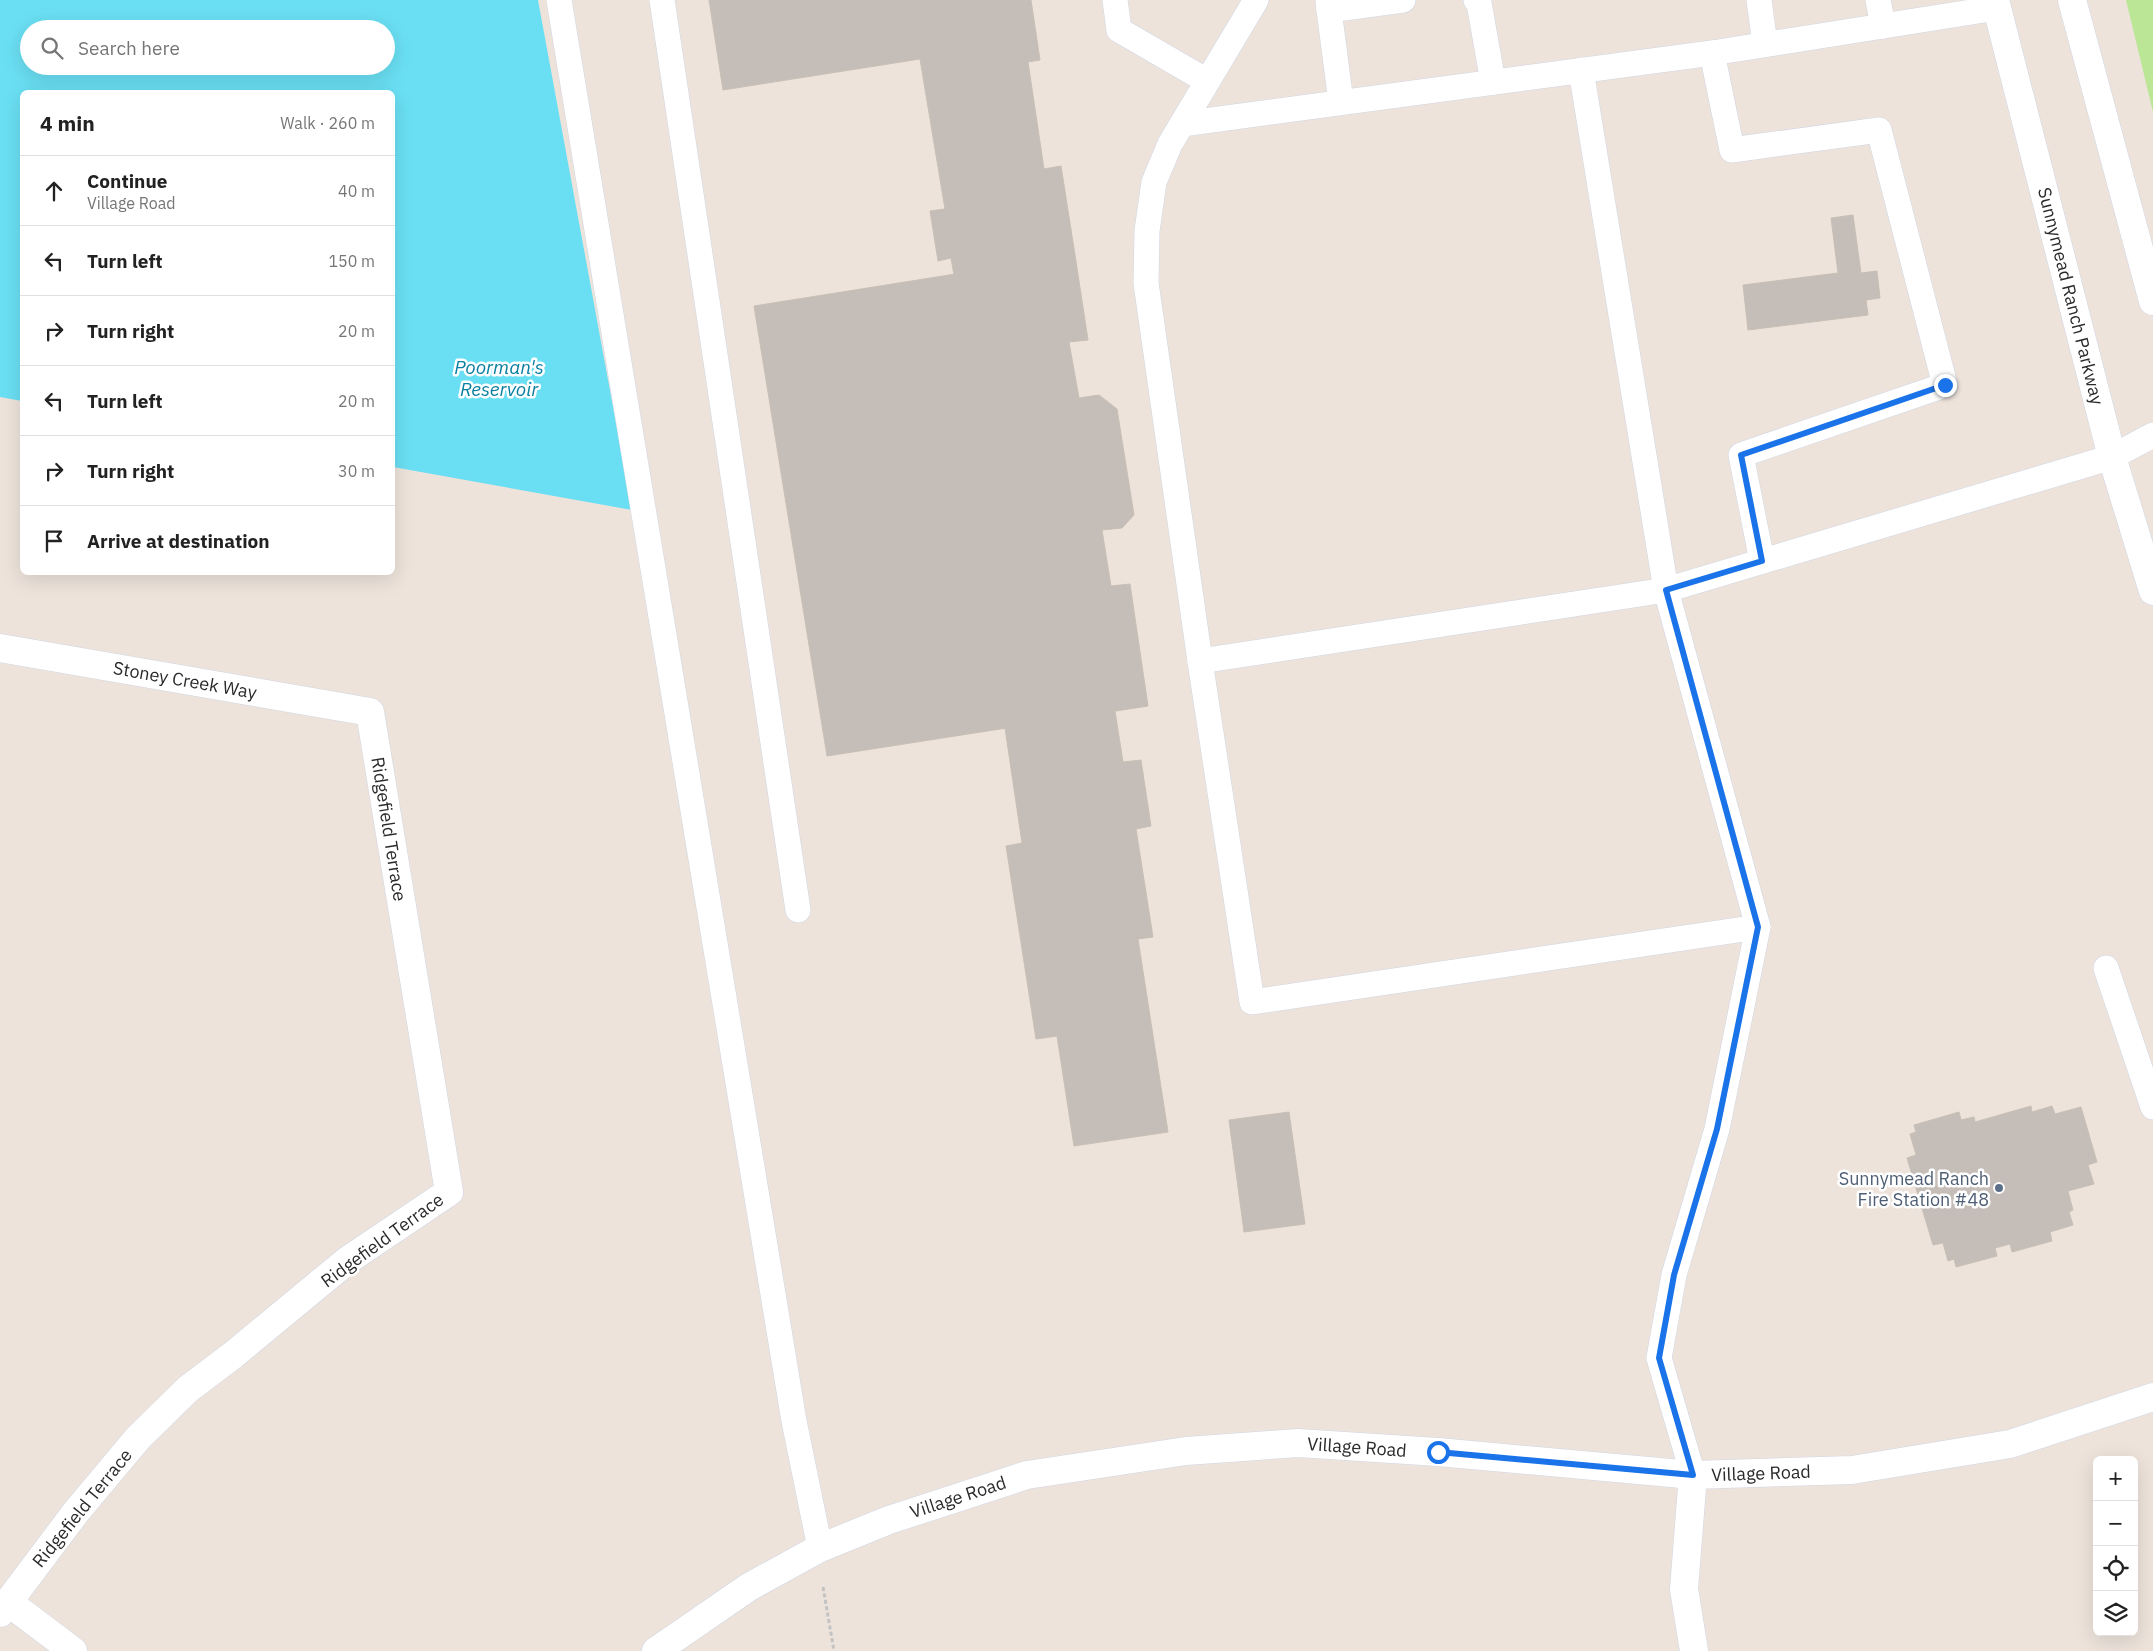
<!DOCTYPE html>
<meta charset="utf-8">
<style>
:root{--surface:#fff;--page:#f2f2f2;--text:#222;--muted:#767676;--line:#e0e0e0}
body{margin:0;font-family:"IBM Plex Sans",sans-serif;background:var(--page);color:var(--text)}
.controls{position:absolute;right:15px;bottom:15px;display:grid;overflow:hidden;border-radius:8px;box-shadow:0 5px 20px #0002}
.controls button{width:45px;height:45px;display:grid;place-items:center;padding:0;border:0;border-bottom:1px solid var(--line);background:var(--surface);color:var(--text);font:25px sans-serif}
.stop{position:absolute;width:15px;height:15px;margin:-11px;border:4px solid #1a73e8;border-radius:50%;background:#fff}
.stop.end{background:#1a73e8;border-color:#fff;box-shadow:0 1px 5px #0008}
.list{margin:0;padding:0;list-style:none}
h2{display:flex;justify-content:space-between;align-items:center;height:65px;margin:0;padding:0 20px;font-size:21px}
h2 small{font-size:16px;font-weight:400;color:var(--muted)}
.list li{display:grid;grid-template-columns:32px 1fr auto;gap:15px;align-items:center;box-sizing:border-box;height:70px;padding:0 20px;border-top:1px solid var(--line)}
.list b{display:block;font-size:19px;white-space:nowrap}
.list p{margin:0;font-size:16px;white-space:nowrap;color:var(--muted)}
.list em{font-size:16px;font-style:normal;color:var(--muted)}
.icon{flex:none;width:28px;height:28px;fill:none;stroke:currentColor;stroke-width:2;stroke-linecap:round;stroke-linejoin:round}
.map{position:relative;flex:none;width:2153px;height:1651px;overflow:hidden}
.search{position:absolute;background:var(--surface);box-shadow:0 5px 20px #0002;left:20px;top:20px;width:375px;height:55px;display:flex;align-items:center;gap:12px;box-sizing:border-box;padding:0 18px;border-radius:28px;color:var(--muted);font-size:19px}
.panel{position:absolute;background:var(--surface);box-shadow:0 5px 20px #0002;left:20px;top:90px;width:375px;height:485px;border-radius:8px}
.map>svg:first-child{display:block}
</style>
<div class="map">
<svg width="2153" height="1651" viewBox="0 0 2153 1651">
<rect width="100%" height="100%" fill="#ede3db"/>
<polygon fill="#bae695" points="2126,0 2153,0 2153,112"/>
<path fill="#6adff3" fill-rule="evenodd" d="M0 0H538L632 510 393 467 392 92H22V401L0 397ZM29 29H386V66H29Z"/>
<g fill="#c5bdb8" stroke="#c8bfb5">
<polygon points="709,0 1031,0 1040,60 1028,62 1044,169 1061,166 1075,255 954,275 951,258 938,261 930,211 945,209 920,59 723,90"/>
<polygon points="1853,215 1861,273 1877,271 1880,298 1866,300 1868,315 1748,330 1743,285 1838,273 1831,218"/>
<polygon points="1075,255 1088,340 1069,342 1079,398 1099,395 1117,409 1134,515 1122,528 1102,530 1111,586 1130,584 1148,706 827,756 754,306"/>
<polygon points="1115,711 1123,762 1141,760 1151,826 1136,829 1153,937 1138,939 1168,1132 1074,1146 1057,1036 1036,1039 1006,846 1022,843 1005,728"/>
<polygon points="2031,1106 2032,1112 2052,1106 2055,1114 2081,1107 2097,1162 2088,1165 2094,1184 2068,1191 2073,1210 2069,1212 2073,1225 2050,1232 2052,1241 2012,1252 2010,1244 1995,1248 1997,1256 1956,1267 1954,1259 1948,1261 1943,1243 1933,1245 1907,1158 1916,1155 1910,1134 1916,1132 1914,1125 1959,1112 1961,1120 1974,1117 1975,1122"/>
<polygon points="1289,1112 1305,1224 1244,1232 1229,1120"/>
</g>
<g fill="none" stroke-linecap="round" stroke-linejoin="round">
<defs>
<g id="service">
<polyline points="559,0 794,1421 820,1548"/>
<polyline points="662,0 798,910"/>
<polyline points="1115,0 1119,30 1207,81"/>
<polyline points="1256,0 1170,144 1154,182 1147,231 1146,283 1200,661 1666,590 2112,457 2153,435"/>
<polyline points="1328,0 1329,10 1403,0"/>
<polyline points="1476,0 1479,3 1493,82"/>
<polyline points="1759,0 1765,44"/>
<polyline points="1878,0 1883,26"/>
<polyline points="1329,10 1341,102"/>
<polyline points="1712,53 1732,150 1879,130 1945,385 1741,455 1762,561"/>
<polyline points="1182,124 1712,53 1997,8"/>
<polyline points="1200,661 1252,1002 1758,927 1666,590 1581,70"/>
<polyline points="2106,968 2153,1107"/>
<polyline points="1693,1475 1659,1358 1674,1275 1717,1129 1758,927"/>
</g>
<g id="minor">
<polyline points="0,648 370,712 449,1192 348,1260 233,1355 188,1389 138,1438 76,1512 0,1613"/>
<polyline points="1693,1475 1684,1589 1694,1651"/>
<polyline points="8,1602 73,1651"/>
<polyline points="656,1651 749,1587 820,1548 889,1520 1027,1475 1186,1451 1298,1443 1438,1452 1693,1475 1852,1470 2010,1444 2153,1397"/>
</g>
<g id="secondary">
<polyline points="1995,0 2112,457 2153,591"/>
<polyline points="2072,0 2153,301"/>
</g>
</defs>
<use href="#service" stroke="#d0d6e4" stroke-width="26"/>
<use href="#minor" stroke="#d0d6e4" stroke-width="29"/>
<use href="#secondary" stroke="#d0d6e4" stroke-width="29"/>
<polyline stroke="#c3c3c3" stroke-width="3" stroke-dasharray="4 2.5" stroke-linecap="butt" points="823,1587 834,1651"/>
<use href="#service" stroke="#fff" stroke-width="25"/>
<use href="#minor" stroke="#fff" stroke-width="28"/>
<use href="#secondary" stroke="#fff" stroke-width="28"/>
</g>
<g fill="none" stroke-linecap="round" stroke-linejoin="round">
<polyline stroke="#1a73e8" stroke-width="6" points="1438,1452 1693,1475 1659,1358 1674,1275 1717,1129 1758,927 1666,590 1762,561 1741,455 1945,385"/>
</g>
<circle fill="#5c6f8a" stroke="#fff" stroke-width="2" cx="1999" cy="1188" r="5"/>
<g text-anchor="middle" dominant-baseline="central" stroke-width="5" stroke-linejoin="round" paint-order="stroke">
<g font-size="18" fill="#2a2a2a" stroke="#fff">
<text transform="translate(2071 296) rotate(76)">Sunnymead Ranch Parkway</text>
<text transform="translate(185 680) rotate(10)">Stoney Creek Way</text>
<text transform="translate(389 829) rotate(81)">Ridgefield Terrace</text>
<text transform="translate(382 1240) rotate(-36)">Ridgefield Terrace</text>
<text transform="translate(1357 1447) rotate(4)">Village Road</text>
<text transform="translate(1761 1473) rotate(-2)">Village Road</text>
<text transform="translate(958 1497) rotate(-18)">Village Road</text>
<text transform="translate(82 1508) rotate(-51)">Ridgefield Terrace</text>
</g>
<g font-size="18" fill="#4e5e75" stroke="#fff" text-anchor="end">
<text x="1989" y="1178">Sunnymead Ranch<tspan x="1989" dy="21">Fire Station #48</tspan></text>
</g>
<g font-size="19" font-style="italic" fill="#087ea0" stroke="#fff">
<text x="499" y="367">Poorman's<tspan x="499" dy="22">Reservoir</tspan></text>
</g>
</g>
</svg>
<div class="controls">
<button>+</button>
<button>−</button>
<button><svg class="icon" aria-label="locate" viewBox="0 0 24 24"><circle cx="12" cy="12" r="6"/><path d="M12 2v4M12 18v4M2 12h4M18 12h4"/></svg></button>
<button><svg class="icon" aria-label="layers" viewBox="0 0 24 24"><path d="M12 4l9 5-9 5-9-5zM3 14l9 5 9-5"/></svg></button>
</div>
<div class="stop" style="left:1438px;top:1452px"></div>
<div class="stop end" style="left:1945px;top:385px"></div>
<div class="search"><svg class="icon" aria-label="search" viewBox="0 0 24 24"><circle cx="10" cy="10" r="6"/><path d="M15 15l6 6"/></svg>Search here</div>
<section class="panel">
<h2>4 min<small>Walk · 260 m</small></h2>
<ul class="list">
<li><svg class="icon" aria-label="ahead" viewBox="0 0 24 24"><path d="M12 20V5M6 11l6-6 6 6"/></svg><div><b>Continue</b><p>Village Road</p></div><em>40 m</em></li>
<li><svg class="icon" aria-label="left" viewBox="0 0 24 24"><path d="M17 20v-9H6M10 6l-5 5 5 5"/></svg><div><b>Turn left</b></div><em>150 m</em></li>
<li><svg class="icon" aria-label="right" viewBox="0 0 24 24"><path d="M7 20v-9h11M14 6l5 5-5 5"/></svg><div><b>Turn right</b></div><em>20 m</em></li>
<li><svg class="icon" aria-label="left" viewBox="0 0 24 24"><path d="M17 20v-9H6M10 6l-5 5 5 5"/></svg><div><b>Turn left</b></div><em>20 m</em></li>
<li><svg class="icon" aria-label="right" viewBox="0 0 24 24"><path d="M7 20v-9h11M14 6l5 5-5 5"/></svg><div><b>Turn right</b></div><em>30 m</em></li>
<li><svg class="icon" aria-label="arrive" viewBox="0 0 24 24"><path d="M6 21V4h12l-3 4 3 4H6"/></svg><div><b>Arrive at destination</b></div></li>
</ul>
</section>
</div>
